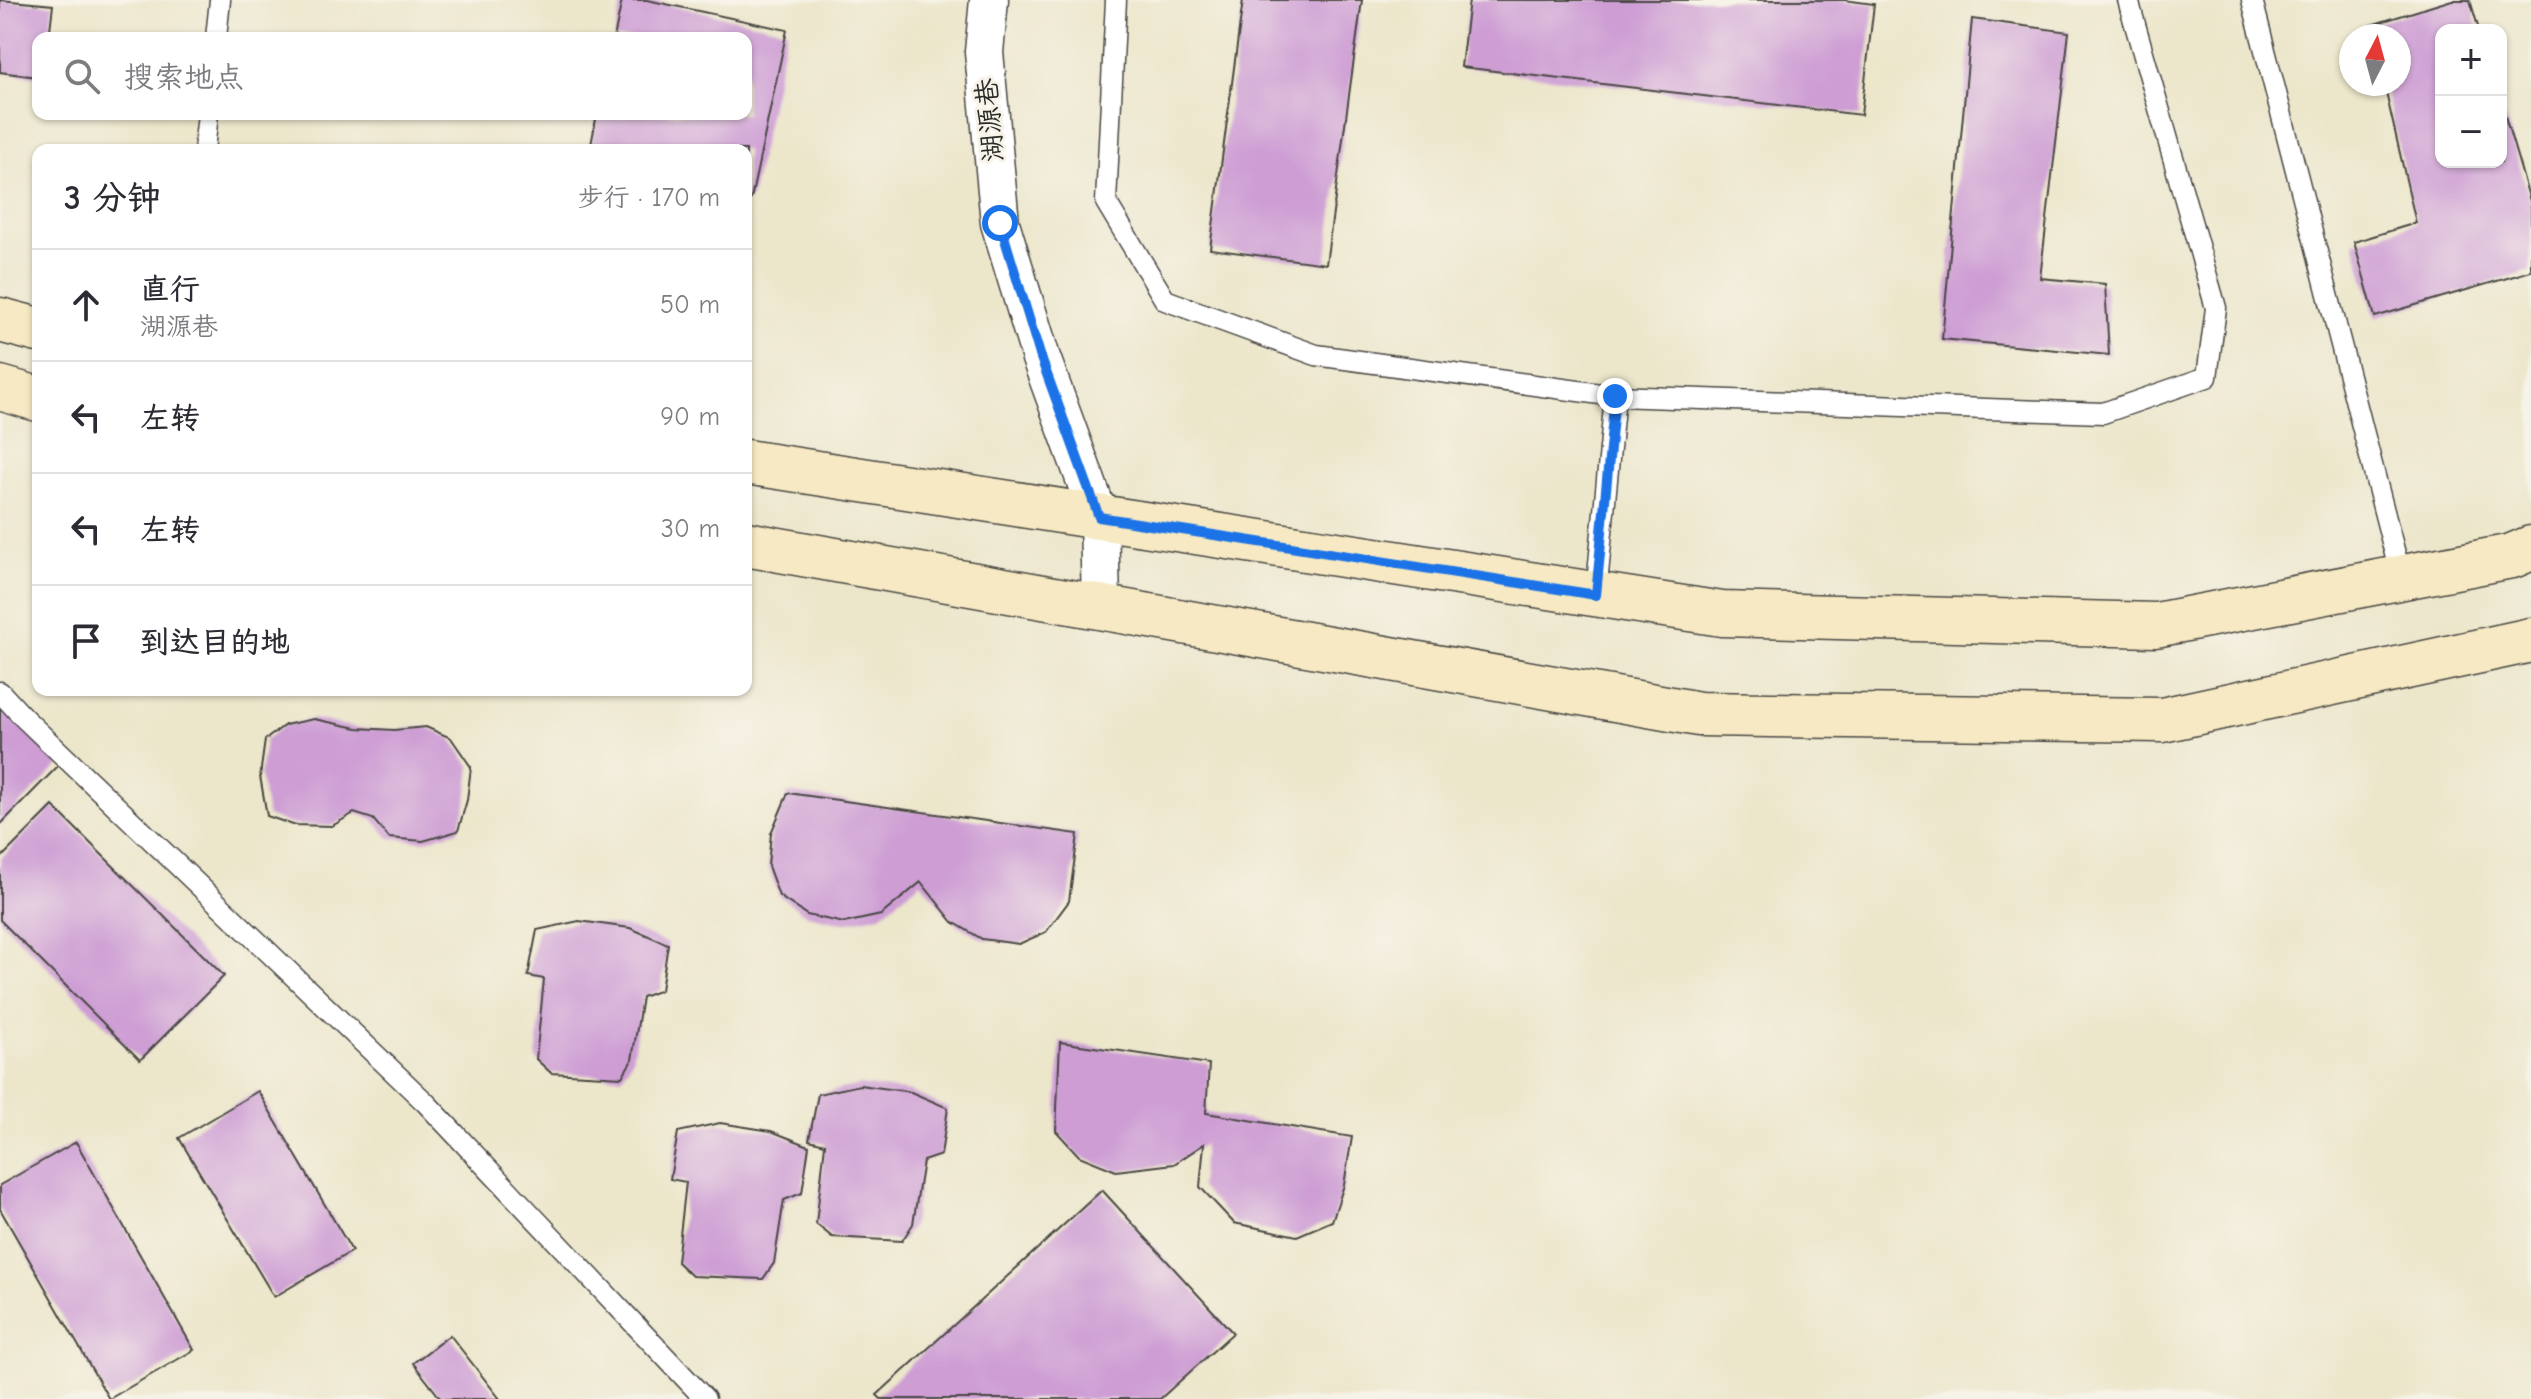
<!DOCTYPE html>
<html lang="zh">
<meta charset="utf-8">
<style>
:root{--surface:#fff;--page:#f2f2f3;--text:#2b2b33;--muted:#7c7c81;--line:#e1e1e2}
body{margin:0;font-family:"Comic Neue","LXGW WenKai TC",sans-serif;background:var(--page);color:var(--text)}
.controls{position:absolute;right:24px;top:24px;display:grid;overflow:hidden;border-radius:16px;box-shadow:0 2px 6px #0004}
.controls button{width:72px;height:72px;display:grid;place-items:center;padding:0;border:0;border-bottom:2px solid var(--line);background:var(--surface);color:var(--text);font:40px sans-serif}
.compass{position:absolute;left:2339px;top:24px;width:72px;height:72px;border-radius:50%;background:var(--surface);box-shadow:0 2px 6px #0004;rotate:6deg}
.stop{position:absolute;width:24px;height:24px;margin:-18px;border:6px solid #1a73e8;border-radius:50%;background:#fff}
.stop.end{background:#1a73e8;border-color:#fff;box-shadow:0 2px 8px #0008}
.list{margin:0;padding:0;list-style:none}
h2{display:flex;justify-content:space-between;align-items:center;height:104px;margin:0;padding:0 32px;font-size:34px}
h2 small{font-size:26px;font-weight:400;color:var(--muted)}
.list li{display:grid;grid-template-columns:52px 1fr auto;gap:24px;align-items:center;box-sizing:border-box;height:112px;padding:0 32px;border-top:2px solid var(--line)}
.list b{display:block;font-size:30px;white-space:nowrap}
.list p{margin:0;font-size:26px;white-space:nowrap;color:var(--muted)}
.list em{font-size:26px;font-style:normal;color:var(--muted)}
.icon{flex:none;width:44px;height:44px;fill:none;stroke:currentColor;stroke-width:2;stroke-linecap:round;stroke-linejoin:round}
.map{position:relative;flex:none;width:2531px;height:1399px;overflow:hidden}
.search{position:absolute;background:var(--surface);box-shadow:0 2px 6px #0004;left:32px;top:32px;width:720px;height:88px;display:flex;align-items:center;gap:20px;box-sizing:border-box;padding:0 28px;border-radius:16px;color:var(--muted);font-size:30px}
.panel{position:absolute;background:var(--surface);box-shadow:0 2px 6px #0004;left:32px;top:144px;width:720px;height:552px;border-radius:16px}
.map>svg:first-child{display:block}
</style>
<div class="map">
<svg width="2531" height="1399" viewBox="0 0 2531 1399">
<rect width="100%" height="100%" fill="#f7f3e8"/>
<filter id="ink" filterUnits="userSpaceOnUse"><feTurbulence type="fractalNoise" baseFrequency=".0125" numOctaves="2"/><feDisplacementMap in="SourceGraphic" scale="16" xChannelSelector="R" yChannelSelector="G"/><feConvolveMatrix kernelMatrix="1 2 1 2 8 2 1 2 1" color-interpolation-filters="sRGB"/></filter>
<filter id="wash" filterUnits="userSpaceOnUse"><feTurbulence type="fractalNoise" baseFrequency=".006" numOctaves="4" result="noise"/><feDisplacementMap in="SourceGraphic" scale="32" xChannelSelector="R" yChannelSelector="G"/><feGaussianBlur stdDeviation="1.8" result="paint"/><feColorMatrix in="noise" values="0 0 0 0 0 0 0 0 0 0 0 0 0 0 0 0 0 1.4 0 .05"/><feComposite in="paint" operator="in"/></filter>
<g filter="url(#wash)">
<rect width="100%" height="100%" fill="#ece6cb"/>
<g id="blocks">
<g fill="#cd9dd4">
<polygon points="0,0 53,5 49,38 38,38 38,77 0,72"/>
<polygon points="622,0 647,0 787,30 751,199 746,198 746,150 590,150 597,114 746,114 746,38 614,38"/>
<polygon points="1243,0 1362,0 1326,264 1210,249"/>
<polygon points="1469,0 1844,0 1874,4 1861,115 1461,67"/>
<polygon points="2452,0 2470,0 2479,30 2441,30 2441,162 2501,162 2502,106 2531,204 2531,271 2375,317 2354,242 2416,223 2384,84 2399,84 2399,36 2373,36 2371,25"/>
<polygon points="1972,19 2069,32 2040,278 2105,284 2109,355 1942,339"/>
<polygon points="0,700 63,761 0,825"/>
<polygon points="314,719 357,728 394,730 426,727 451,738 471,767 467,800 458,831 423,841 389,838 373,819 354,813 332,826 293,825 267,816 260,776 265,740 285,725"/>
<polygon points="788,793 1078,834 1069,901 1046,932 1019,944 982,939 953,922 921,882 881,915 844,923 807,915 779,896 768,866 771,833"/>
<polygon points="53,806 224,976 140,1060 0,920 0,859"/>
<polygon points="579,921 630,928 668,944 661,990 642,997 632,1060 622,1077 551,1073 536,1059 544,979 528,976 537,930"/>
<polygon points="1060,1042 1209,1064 1206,1113 1352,1137 1344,1185 1332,1221 1297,1236 1234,1223 1200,1187 1204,1144 1174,1164 1116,1171 1079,1156 1056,1131"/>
<polygon points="860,1085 911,1092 948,1108 941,1155 923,1161 913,1224 902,1241 832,1237 816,1224 825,1144 809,1140 818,1094"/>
<polygon points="258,1091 352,1251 274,1297 179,1138"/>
<polygon points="720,1123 771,1131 809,1146 802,1193 784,1200 774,1263 763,1279 692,1276 677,1262 686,1182 670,1179 678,1132"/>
<polygon points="76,1142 194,1350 109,1399 0,1209 0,1185"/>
<polygon points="1102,1190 1233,1333 1160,1399 881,1399 877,1395"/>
<polygon points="450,1335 500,1399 441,1399 413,1363"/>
</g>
</g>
</g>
<g filter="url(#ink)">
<use href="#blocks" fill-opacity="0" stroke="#484743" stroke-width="2"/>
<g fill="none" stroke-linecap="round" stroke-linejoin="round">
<defs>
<g id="lane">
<polyline points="1116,0 1106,202 1165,300 1316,355 1615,396 2103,413 2207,377 2216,308 2128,0"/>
<polyline points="2252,0 2401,577"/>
<polyline points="216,38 220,0"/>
<polyline points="204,150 208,114"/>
<polyline points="1596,595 1615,396"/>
<polyline points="0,692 24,718 426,1103 705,1399"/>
</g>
<polyline id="street" points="989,0 984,52 1000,223 1041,358 1099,517 1101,607"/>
<g id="secondary">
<polyline points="0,320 38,330"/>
<polyline points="0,388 38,399"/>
<polyline points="746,462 1722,614 2156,625 2512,556 2531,548"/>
<polyline points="746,544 1699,714 2162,720 2531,640"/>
</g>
</defs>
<use href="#lane" stroke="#484743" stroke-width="23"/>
<use href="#street" stroke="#484743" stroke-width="41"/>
<use href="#secondary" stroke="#484743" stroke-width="47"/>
<use href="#lane" stroke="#fff" stroke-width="20"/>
<use href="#street" stroke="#fff" stroke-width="38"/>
<use href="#secondary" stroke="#f6e9c3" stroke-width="44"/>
</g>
</g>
<g fill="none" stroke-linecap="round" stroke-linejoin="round" filter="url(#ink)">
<polyline stroke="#1a73e8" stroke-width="10" points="1000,223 1041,358 1099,517 1596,595 1615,396"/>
</g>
<g text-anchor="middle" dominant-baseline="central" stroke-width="6" stroke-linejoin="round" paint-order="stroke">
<g font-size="28" fill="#2b2b2b" stroke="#f7f3e8">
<text transform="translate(990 120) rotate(-95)">湖源巷</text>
</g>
</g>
</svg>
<div class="controls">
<button>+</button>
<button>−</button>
</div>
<svg class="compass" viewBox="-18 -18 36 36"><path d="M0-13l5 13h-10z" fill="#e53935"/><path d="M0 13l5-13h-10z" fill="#7c7c81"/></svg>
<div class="stop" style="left:1000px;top:223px"></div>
<div class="stop end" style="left:1615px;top:396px"></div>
<div class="search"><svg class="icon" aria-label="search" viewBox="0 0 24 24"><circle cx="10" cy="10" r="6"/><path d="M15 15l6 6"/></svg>搜索地点</div>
<section class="panel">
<h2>3 分钟<small>步行 · 170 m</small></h2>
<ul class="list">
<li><svg class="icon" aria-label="ahead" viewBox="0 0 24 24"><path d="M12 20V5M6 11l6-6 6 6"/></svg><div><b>直行</b><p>湖源巷</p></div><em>50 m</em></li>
<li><svg class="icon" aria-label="left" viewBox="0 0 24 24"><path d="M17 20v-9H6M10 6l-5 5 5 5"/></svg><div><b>左转</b></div><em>90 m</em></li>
<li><svg class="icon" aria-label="left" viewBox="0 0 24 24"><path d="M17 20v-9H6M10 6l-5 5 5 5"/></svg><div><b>左转</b></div><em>30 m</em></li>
<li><svg class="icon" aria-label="arrive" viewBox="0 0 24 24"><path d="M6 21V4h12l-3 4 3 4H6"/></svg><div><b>到达目的地</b></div></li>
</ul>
</section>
</div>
